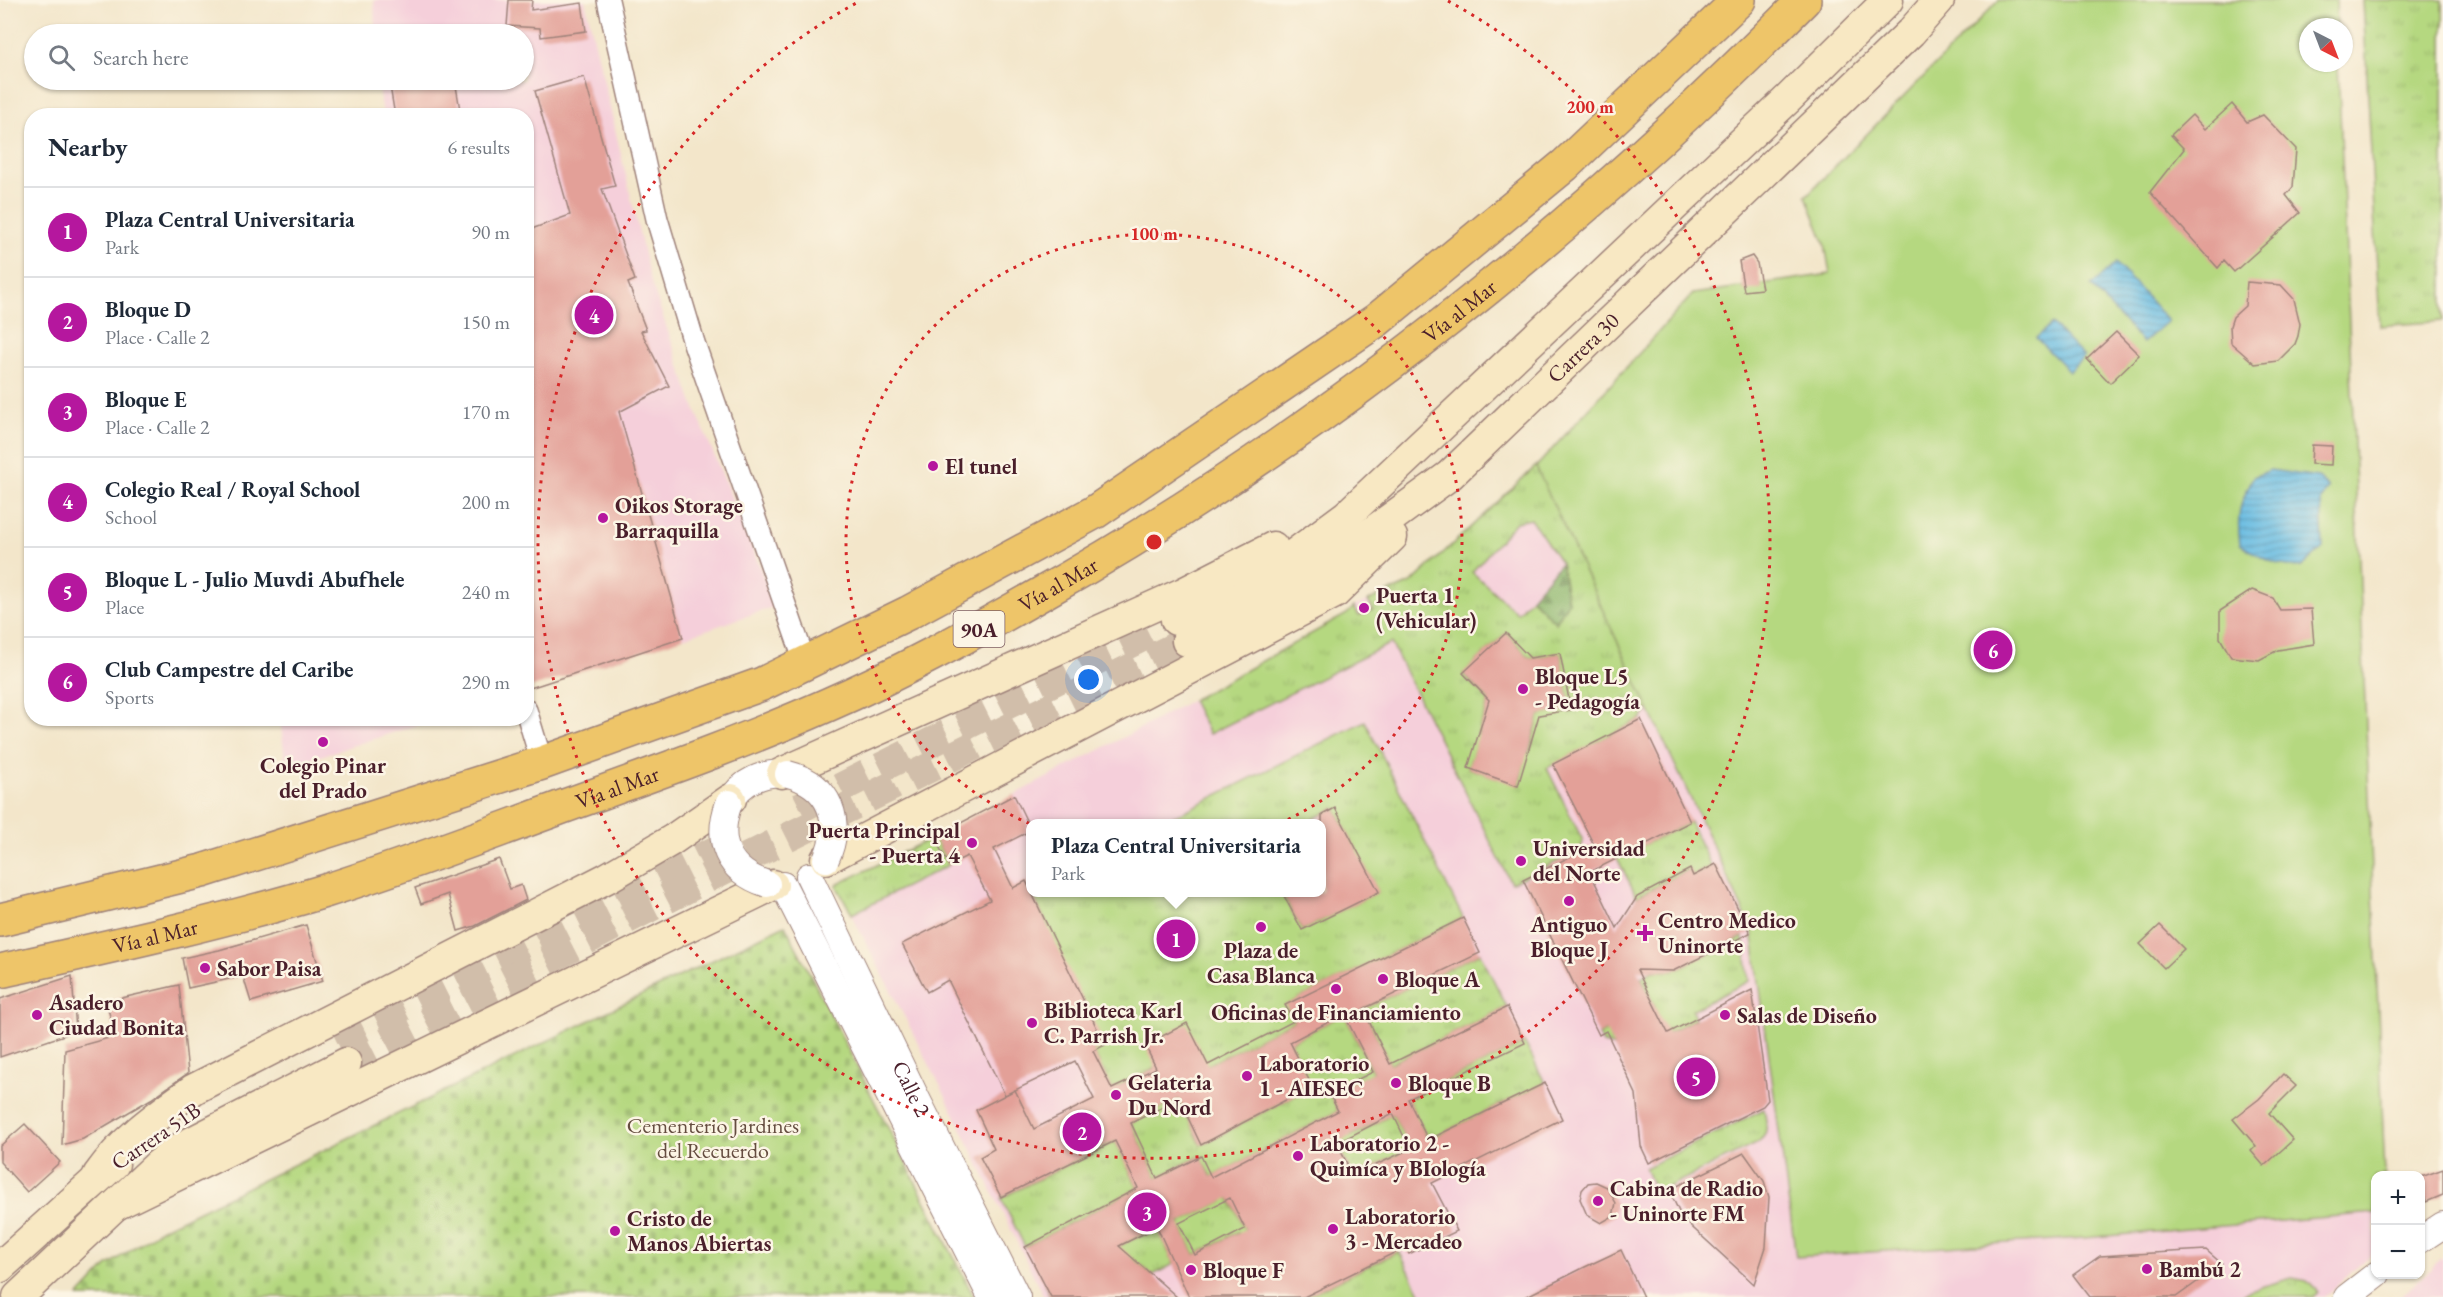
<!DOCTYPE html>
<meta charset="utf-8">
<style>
:root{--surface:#fff;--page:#f2f2f3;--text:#1f2937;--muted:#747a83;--line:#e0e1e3;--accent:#b5179e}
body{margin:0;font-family:"EB Garamond",serif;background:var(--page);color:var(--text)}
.controls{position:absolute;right:18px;bottom:18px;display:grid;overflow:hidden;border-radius:12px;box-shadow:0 2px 4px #0004}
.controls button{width:54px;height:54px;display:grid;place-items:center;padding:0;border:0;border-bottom:2px solid var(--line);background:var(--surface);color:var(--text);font:30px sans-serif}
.compass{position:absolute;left:2299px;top:18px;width:54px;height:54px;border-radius:50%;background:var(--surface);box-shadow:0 2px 4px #0004;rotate:138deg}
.you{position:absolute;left:1089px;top:680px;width:21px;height:21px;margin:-15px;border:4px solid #fff;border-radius:50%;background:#1a73e8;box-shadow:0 0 0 9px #1a73e833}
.badge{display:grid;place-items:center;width:39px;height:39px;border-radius:50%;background:var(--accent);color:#fff;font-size:20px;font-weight:700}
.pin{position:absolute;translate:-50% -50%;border:3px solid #fff;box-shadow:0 2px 6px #0006}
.popup{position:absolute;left:1026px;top:819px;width:300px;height:78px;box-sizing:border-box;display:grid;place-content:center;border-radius:12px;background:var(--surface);filter:drop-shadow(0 2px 4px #0005);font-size:20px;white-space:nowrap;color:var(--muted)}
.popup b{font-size:22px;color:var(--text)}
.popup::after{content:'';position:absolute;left:50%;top:100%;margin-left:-12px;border:12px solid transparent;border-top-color:var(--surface)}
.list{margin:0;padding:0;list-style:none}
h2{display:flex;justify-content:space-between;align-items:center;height:78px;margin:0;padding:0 24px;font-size:26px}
h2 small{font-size:20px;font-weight:400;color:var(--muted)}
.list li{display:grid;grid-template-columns:39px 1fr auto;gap:18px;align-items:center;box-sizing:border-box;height:90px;padding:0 24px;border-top:2px solid var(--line)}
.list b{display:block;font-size:22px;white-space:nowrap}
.list p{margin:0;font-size:20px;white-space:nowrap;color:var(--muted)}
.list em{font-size:20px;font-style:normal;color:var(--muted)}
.icon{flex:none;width:33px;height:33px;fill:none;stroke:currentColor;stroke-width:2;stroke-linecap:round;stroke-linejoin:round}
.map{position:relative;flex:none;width:2443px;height:1297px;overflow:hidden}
.search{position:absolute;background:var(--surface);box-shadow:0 2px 4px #0004;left:24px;top:24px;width:510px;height:66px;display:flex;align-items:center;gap:15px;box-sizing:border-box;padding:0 21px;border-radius:33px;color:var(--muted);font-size:22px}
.panel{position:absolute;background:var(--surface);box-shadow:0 2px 4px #0004;left:24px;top:108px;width:510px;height:618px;border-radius:24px}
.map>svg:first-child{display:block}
</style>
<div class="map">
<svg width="2443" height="1297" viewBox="0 0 2443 1297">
<defs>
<pattern id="grass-tufts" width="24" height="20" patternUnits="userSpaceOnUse" patternTransform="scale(1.5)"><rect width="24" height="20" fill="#b5d880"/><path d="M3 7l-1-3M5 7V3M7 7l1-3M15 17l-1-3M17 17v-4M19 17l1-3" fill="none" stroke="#9db96f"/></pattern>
<pattern id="forest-firs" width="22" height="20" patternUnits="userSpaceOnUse" patternTransform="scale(1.5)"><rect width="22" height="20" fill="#90b86e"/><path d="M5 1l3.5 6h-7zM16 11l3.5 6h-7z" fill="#78955b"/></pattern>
<pattern id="cemetery-stones" width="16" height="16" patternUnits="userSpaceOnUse" patternTransform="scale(1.5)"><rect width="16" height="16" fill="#b5d880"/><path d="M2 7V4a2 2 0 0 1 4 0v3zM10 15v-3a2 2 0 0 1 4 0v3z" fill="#9db96f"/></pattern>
<pattern id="water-rules" width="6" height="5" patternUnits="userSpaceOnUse" patternTransform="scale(1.5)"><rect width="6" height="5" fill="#66bce3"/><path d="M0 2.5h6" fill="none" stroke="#5698b8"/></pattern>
</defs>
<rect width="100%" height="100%" fill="#fcf5e5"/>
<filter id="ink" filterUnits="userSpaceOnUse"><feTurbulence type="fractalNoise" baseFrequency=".0167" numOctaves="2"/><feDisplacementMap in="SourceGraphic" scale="12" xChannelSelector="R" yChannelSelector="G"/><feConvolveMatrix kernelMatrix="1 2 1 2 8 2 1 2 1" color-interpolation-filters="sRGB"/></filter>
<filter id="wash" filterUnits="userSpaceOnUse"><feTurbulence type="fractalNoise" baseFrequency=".008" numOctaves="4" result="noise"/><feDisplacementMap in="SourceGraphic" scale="24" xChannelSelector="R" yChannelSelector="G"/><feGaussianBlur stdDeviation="1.35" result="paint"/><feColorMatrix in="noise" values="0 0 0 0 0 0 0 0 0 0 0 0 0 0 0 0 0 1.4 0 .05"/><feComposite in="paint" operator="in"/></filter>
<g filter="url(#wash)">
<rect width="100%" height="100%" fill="#f3e6ca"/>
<g fill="#f5cfda" fill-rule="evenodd">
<polygon points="374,0 585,0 650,279 692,401 776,606 683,638 602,351 527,379 526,116 383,115 378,80 524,80 524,34 375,34"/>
<path d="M1536 466 1752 930 1796 1257 2083 1238 2375 1213V1251L2324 1297H1044L942 1089 836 885 967 820 1152 722 1347 614 1351 608 1411 583ZM1030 824H1322V892H1030Z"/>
<polygon points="280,719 280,718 436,719 286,767"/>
<polygon points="2443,1258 2443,1297 2400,1297"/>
</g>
<g fill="url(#grass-tufts)" stroke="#807c56" stroke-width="1.5" fill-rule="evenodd">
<polygon points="2363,0 2443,0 2443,321 2380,326"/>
<path d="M1536 466 1649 708 1641 719 1547 768 1583 841 1580 851 1511 883 1391 643 1209 734 1192 700 1347 614 1354 607 1359 616 1373 610 1368 601 1411 583ZM1531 519 1561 563 1556 622 1531 598 1517 613 1472 572 1516 522ZM1506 633 1530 658 1560 653 1571 710 1539 715 1529 753 1478 734 1489 700 1463 674ZM1476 745 1524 763 1519 785 1468 768Z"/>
<polygon points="1365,721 1463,918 1286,1005 1294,1021 1208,1065 1156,1068 1112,1089 1034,935 1048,927 1032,893 1282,893 1302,930 1378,892 1335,808 1305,823 1161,823"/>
<polygon points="1690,822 1711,866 1693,876 1689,869 1637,897 1617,858"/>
<polygon points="934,837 949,865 852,914 836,885"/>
<polygon points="1743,937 1749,981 1692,1010 1695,1019 1621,1056 1615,1047 1603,1044 1599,1035 1655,1007 1641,977 1653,971 1673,971"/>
<polygon points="1480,953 1507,1007 1390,1064 1363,1009"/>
<polygon points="1344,1014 1373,1073 1329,1093 1338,1111 1212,1177 1200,1156 1157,1178 1131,1123 1179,1099 1201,1145 1311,1087 1290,1042"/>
<polygon points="1525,1043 1545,1083 1428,1140 1408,1099"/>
<path d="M1764 1109C1766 1122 1770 1132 1759 1142L1664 1189 1654 1188 1645 1168Z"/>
<polygon points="1393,1114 1410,1149 1368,1169 1375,1185 1246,1248 1238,1232 1195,1255 1179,1223 1223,1201 1219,1192 1225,1189 1248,1235 1356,1182 1333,1135 1347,1128 1351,1136"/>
<polygon points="1115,1141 1138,1188 1025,1247 1001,1198"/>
<polygon points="1157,1227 1174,1264 1153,1275 1133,1259 1056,1297 1050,1297 1044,1283"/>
<polygon points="1399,1251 1422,1297 1304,1297 1393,1254"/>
<polygon points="2292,1278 2307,1281 2318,1292 2313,1297 2239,1297 2250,1290"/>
</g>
<polygon fill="url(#forest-firs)" stroke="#6d6c4c" stroke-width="1.5" points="1561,563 1568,602 1556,623 1531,598"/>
<polygon fill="url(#cemetery-stones)" stroke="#807c56" stroke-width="1.5" points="785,925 974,1297 78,1297 107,1266 160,1230"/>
<polygon fill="#b5d880" stroke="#807c56" stroke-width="1.5" points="1999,0 2336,0 2337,27 2308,27 2308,63 2338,63 2385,1175 2376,1176 2375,1213 2083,1238 1796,1257 1752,930 1536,467 1693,294 1830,274 1825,244 1806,196"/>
<g fill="url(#water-rules)" stroke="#586e87" stroke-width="1.5">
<polygon points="2116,263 2168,321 2143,343 2091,286"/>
<polygon points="2052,324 2084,357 2069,371 2036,338"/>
<path d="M2270 470 2318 477 2328 488 2321 501 2323 548 2302 567C2277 567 2261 558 2240 544 2236 512 2240 505 2253 477Z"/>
</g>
<g id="blocks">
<g fill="#e3a098" fill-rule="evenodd">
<polygon points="509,0 532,0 531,10 582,3 586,31 541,37 540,28 507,26"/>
<polygon points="584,77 615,186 602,189 635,280 628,283 646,330 641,331 669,386 619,412 683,638 530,688 526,672 526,231 570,215 535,91"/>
<polygon points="426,80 455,80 461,116 395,116 390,86"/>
<polygon points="2232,104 2247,122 2263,115 2296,149 2293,187 2286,195 2300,213 2234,272 2224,261 2218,268 2150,192 2184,149 2171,135 2192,115 2205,129"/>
<polygon points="1752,256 1757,263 1762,289 1744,291 1739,261"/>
<polygon points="2247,282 2281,285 2294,299 2300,324 2298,336 2295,344 2278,361 2255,364 2231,343 2230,326 2233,317 2245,306"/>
<polygon points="2116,332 2139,355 2110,383 2087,359"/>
<polygon points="2312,445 2332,446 2331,465 2311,464"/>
<polygon points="2252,590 2273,598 2280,610 2311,609 2314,644 2278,650 2259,660 2231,657 2220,638 2220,611"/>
<polygon points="1506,633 1530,658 1560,653 1571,710 1539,715 1518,786 1468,768 1489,700 1463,673"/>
<polygon points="1641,719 1690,822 1590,872 1617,928 1637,897 1690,869 1693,876 1716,864 1750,933 1673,971 1637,970 1668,1033 1752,990 1768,1100 1763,1106 1649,1163 1641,1146 1636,1094 1606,1031 1599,1035 1523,880 1594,845 1553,764"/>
<path d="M1014 795 1028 824 1026 833 994 849 1013 888 1026 881 1105 1045 1093 1051 1112 1089 1156 1068 1145 1045 1187 1023 1208 1065 1294 1021 1285 1005 1463 918 1480 953 1363 1009 1390 1064 1507 1007 1525 1043 1408 1099 1428 1140 1545 1083 1562 1119 1432 1183 1457 1231 1409 1254 1406 1247 1304 1297H1189L1157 1227 1119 1246 1177 1297H1051L1025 1247 1138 1188 1115 1141 1001 1197 980 1157 994 1149 976 1110 1015 1090 1005 1095 948 980 927 992 902 944 990 900 967 856 949 865 934 837ZM1344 1014 1373 1072 1329 1093 1338 1111 1211 1177 1201 1156 1157 1178 1131 1123 1179 1099 1201 1145 1312 1086 1290 1042ZM1075 1061 1094 1099 1034 1129 1015 1090ZM1393 1114 1410 1149 1353 1176 1337 1143ZM1230 1198 1245 1229 1195 1255 1179 1223Z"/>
<polygon points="1335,808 1379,892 1302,930 1282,892 1322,892 1322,815"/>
<polygon points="499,859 510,889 521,885 526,900 475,926 458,931 448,894 421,904 415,888"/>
<polygon points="306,925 323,981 251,1002 243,976 188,988 182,958 219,950"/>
<polygon points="2160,925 2184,949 2164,968 2140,944"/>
<polygon points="72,976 76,1031 0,1057 0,999"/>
<polygon points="179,985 188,1073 151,1099 83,1139 62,1145 65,1050 116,1036 107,1006 113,1000"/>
<polygon points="2283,1074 2296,1086 2269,1113 2293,1140 2264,1166 2251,1151 2256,1146 2233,1119 2259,1099"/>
<polygon points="25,1124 60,1162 27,1192 0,1162 0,1146"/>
<polygon points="1744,1153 1764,1181 1769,1197 1766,1247 1754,1284 1682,1218 1669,1190"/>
<polygon points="2443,1169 2443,1195 2426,1202 2421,1187 2421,1177"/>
<polygon points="1596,1182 1607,1187 1616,1203 1613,1216 1601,1223 1587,1215 1580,1199 1582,1190 1588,1183"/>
<polygon points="1621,1250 1643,1297 1525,1297 1585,1267"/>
<polygon points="2206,1250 2222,1264 2176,1297 2090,1297 2073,1275 2100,1256"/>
</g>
</g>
</g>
<g filter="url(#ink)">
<use href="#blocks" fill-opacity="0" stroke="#9e827a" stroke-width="1.5"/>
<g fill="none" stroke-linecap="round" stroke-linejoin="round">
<g stroke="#d1beaa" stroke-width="30" stroke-dasharray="30 15" stroke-linecap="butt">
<polyline points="800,808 1176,620"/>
<polyline points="336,1040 725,846"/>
<polyline points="346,1063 752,855 1187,641"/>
</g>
<defs>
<g id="minor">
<polyline points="608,0 657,219 694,343 806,665"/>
<polyline points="526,710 542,763"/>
</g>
<g id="tertiary">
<path d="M729 803C741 781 764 771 788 774"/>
<path id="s1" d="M809 876 915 1095 1017 1297"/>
<polyline points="783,885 991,1297"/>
<polyline points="2420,1240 2443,1225"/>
<polyline points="2347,1297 2377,1274"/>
</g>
<g id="secondary">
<polyline points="1176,620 1247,584 1285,561 1347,515 1789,98 1888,0"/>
<path id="s2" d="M1187 641 1313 575 1450 475 1911 32 1939 0"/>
<polyline points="782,773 1183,593 1273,547"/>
<polyline points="826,859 1335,593 1392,537"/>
<path d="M98 1175C124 1138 158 1115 194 1089L607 878 672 840 731 799"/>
<polyline points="118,1204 773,885"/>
<polyline points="0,1267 114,1164"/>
<polyline points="18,1297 159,1164 178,1149 346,1063"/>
</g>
<g id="trunk">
<polyline points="0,920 202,871 542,763 762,684 908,613 1095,512 1377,320 1565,165 1739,0"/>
<path id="s3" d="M0 971C108 947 219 923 325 891 405 866 483 836 562 807 650 775 739 744 825 706 899 674 969 635 1039 595 1322 436 1576 231 1804 0"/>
</g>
</defs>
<use href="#minor" stroke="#9e827a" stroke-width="24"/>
<use href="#tertiary" stroke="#9e827a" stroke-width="28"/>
<use href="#secondary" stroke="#9e827a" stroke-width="33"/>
<use href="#trunk" stroke="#9e827a" stroke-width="36"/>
<use href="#minor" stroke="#fff" stroke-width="21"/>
<use href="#tertiary" stroke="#fff" stroke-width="26"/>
<use href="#secondary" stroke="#f8e8c3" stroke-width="30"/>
<use href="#trunk" stroke="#eec569" stroke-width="33"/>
<defs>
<g id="tertiary-bridge">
<path d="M788 774C831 785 843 821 826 859"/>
<path d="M729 803C715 841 727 871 767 884"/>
</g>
</defs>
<use href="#tertiary-bridge" stroke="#9e827a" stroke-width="28" stroke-linecap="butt"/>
<use href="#tertiary-bridge" stroke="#fff" stroke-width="26"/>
</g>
</g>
<g fill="none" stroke="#d62828" stroke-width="3" stroke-dasharray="3 6">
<circle cx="1154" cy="542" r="308"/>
<path d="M1448 1A616 616 0 1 1 860 1"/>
</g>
<g fill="#b5179e" stroke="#fcf5e5" stroke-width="2">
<circle cx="933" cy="466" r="6"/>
<circle cx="603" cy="518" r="6"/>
<circle cx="1364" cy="608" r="6"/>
<circle cx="1523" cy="689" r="6"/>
<circle cx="323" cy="742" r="6"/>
<circle cx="972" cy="843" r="6"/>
<circle cx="1521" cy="861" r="6"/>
<circle cx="1569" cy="901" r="6"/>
<circle cx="1261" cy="927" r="6"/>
<path d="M1642 924h6v6h6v6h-6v6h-6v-6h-6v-6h6z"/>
<circle cx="205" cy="968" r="6"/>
<circle cx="1383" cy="979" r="6"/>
<circle cx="1336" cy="989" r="6"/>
<circle cx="37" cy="1015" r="6"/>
<circle cx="1725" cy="1015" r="6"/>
<circle cx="1032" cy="1023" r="6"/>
<circle cx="1247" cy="1076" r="6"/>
<circle cx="1396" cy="1083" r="6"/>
<circle cx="1116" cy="1095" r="6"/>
<circle cx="1298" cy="1156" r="6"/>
<circle cx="1598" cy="1201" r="6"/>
<circle cx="1333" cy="1229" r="6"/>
<circle cx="615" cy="1231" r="6"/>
<circle cx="2147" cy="1269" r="6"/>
<circle cx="1191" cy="1270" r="6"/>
</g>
<g text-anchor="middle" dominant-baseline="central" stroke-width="5" stroke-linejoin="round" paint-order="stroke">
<rect fill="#fcf5e5" stroke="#7f5f63" stroke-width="1.5" x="953.5" y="611" width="51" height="36" rx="4.5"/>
<g font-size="21" font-weight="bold" fill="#4a1f2b">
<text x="979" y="629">90A</text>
</g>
<g font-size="22" fill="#4a1f2b" stroke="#fcf5e5">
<text stroke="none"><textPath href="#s3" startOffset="1617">Vía al Mar</textPath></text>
<text stroke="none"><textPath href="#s2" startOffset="496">Carrera 30</textPath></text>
<text stroke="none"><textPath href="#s3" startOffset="1131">Vía al Mar</textPath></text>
<text stroke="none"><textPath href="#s3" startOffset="645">Vía al Mar</textPath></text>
<text stroke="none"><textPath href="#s3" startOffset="159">Vía al Mar</textPath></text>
<text stroke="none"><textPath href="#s1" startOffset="236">Calle 2</textPath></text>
<text transform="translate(156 1136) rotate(-34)">Carrera 51B</text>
</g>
<g font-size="22" font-weight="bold" fill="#4a1f2b" stroke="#fcf5e5" text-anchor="start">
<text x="945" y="466">El tunel</text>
<text x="615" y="505">Oikos Storage<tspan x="615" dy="25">Barraquilla</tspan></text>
<text x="1376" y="595">Puerta 1<tspan x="1376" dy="25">(Vehicular)</tspan></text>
<text x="1535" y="676">Bloque L5<tspan x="1535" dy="25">- Pedagogía</tspan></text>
<text x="323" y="765" text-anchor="middle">Colegio Pinar<tspan x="323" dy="25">del Prado</tspan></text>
<text x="960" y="830" text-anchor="end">Puerta Principal<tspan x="960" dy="25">- Puerta 4</tspan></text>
<text x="1533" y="848">Universidad<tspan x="1533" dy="25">del Norte</tspan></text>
<text x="1658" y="920">Centro Medico<tspan x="1658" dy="25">Uninorte</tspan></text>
<text x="1569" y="924" text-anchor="middle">Antiguo<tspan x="1569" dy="25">Bloque J</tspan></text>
<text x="1261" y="950" text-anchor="middle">Plaza de<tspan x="1261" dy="25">Casa Blanca</tspan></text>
<text x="217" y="968">Sabor Paisa</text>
<text x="1395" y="979">Bloque A</text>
<text x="49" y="1002">Asadero<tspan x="49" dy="25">Ciudad Bonita</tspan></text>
<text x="1044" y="1010">Biblioteca Karl<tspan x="1044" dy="25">C. Parrish Jr.</tspan></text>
<text x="1336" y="1012" text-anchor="middle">Oficinas de Financiamiento</text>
<text x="1737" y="1015">Salas de Diseño</text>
<text x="1259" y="1063">Laboratorio<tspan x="1259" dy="25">1 - AIESEC</tspan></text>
<text x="1128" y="1082">Gelateria<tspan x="1128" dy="25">Du Nord</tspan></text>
<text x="1408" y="1083">Bloque B</text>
<text x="1310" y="1143">Laboratorio 2 -<tspan x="1310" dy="25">Quimíca y BIología</tspan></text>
<text x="1610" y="1188">Cabina de Radio<tspan x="1610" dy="25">- Uninorte FM</tspan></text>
<text x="1345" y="1216">Laboratorio<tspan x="1345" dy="25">3 - Mercadeo</tspan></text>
<text x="627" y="1218">Cristo de<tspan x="627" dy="25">Manos Abiertas</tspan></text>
<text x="2159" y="1269">Bambú 2</text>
<text x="1203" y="1270">Bloque F</text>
</g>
<g font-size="22" fill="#654d40" stroke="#fcf5e5">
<text x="713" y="1125">Cementerio Jardines<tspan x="713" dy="25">del Recuerdo</tspan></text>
</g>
</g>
<circle cx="1154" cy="542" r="9" fill="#d62828" stroke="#fcf5e5" stroke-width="3"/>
<g font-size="18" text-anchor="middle" font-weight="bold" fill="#d62828" stroke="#fcf5e5" stroke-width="5" stroke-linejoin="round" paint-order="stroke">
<text x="1590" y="113">200 m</text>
<text x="1154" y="240">100 m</text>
</g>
</svg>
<div class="controls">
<button>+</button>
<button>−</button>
</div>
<svg class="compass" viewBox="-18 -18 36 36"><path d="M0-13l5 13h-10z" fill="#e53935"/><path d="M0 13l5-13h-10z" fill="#747a83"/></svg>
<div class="you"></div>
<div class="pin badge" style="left:1176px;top:939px">1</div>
<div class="popup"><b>Plaza Central Universitaria</b>Park</div>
<div class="pin badge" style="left:1082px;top:1132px">2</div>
<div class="pin badge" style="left:1147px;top:1212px">3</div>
<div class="pin badge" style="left:594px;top:315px">4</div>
<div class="pin badge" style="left:1696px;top:1077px">5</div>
<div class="pin badge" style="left:1993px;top:650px">6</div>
<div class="search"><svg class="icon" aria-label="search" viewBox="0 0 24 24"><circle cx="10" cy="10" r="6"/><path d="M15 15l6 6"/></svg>Search here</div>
<section class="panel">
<h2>Nearby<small>6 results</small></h2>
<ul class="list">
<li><span class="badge">1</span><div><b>Plaza Central Universitaria</b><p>Park</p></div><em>90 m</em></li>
<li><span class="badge">2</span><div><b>Bloque D</b><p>Place · Calle 2</p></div><em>150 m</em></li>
<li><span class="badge">3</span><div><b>Bloque E</b><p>Place · Calle 2</p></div><em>170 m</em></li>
<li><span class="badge">4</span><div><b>Colegio Real / Royal School</b><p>School</p></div><em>200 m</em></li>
<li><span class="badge">5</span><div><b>Bloque L - Julio Muvdi Abufhele</b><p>Place</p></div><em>240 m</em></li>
<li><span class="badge">6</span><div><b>Club Campestre del Caribe</b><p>Sports</p></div><em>290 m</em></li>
</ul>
</section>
</div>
